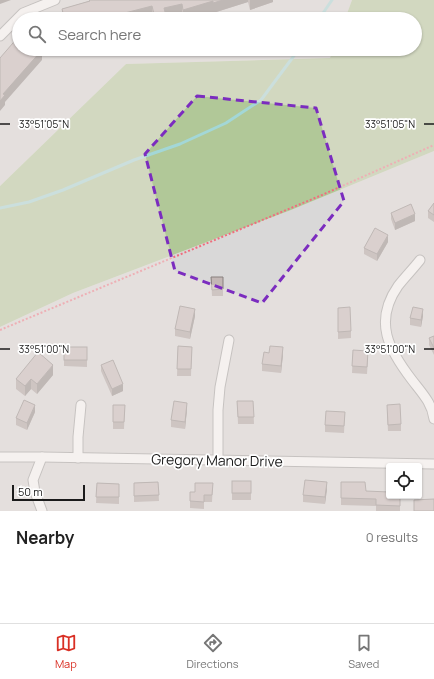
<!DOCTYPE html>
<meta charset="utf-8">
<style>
:root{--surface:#fff;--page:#f2f2f2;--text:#222;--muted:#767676;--line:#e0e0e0;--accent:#d93025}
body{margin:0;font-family:Manrope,sans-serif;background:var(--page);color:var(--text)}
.controls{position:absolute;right:12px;bottom:12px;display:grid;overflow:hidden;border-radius:4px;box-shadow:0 1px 3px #0004}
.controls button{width:36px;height:36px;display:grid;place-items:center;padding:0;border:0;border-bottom:1px solid var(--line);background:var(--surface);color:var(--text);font:20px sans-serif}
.scale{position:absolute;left:12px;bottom:10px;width:73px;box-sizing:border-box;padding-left:4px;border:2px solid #1b1b1b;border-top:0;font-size:11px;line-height:14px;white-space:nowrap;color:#1b1b1b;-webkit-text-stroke:3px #fff;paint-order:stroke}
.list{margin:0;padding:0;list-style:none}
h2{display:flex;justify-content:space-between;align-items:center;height:52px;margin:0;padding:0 16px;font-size:17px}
h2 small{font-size:13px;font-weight:400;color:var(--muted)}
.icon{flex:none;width:22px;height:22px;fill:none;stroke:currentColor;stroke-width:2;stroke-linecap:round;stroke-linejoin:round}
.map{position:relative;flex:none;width:434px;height:511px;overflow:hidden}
.search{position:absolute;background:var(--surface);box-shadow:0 1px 3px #0004;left:12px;right:12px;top:12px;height:44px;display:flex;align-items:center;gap:10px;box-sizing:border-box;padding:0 14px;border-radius:22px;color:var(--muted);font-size:15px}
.sheet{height:112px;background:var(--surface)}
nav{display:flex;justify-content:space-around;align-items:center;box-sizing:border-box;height:56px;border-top:1px solid var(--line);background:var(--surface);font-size:11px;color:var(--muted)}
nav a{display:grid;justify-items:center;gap:2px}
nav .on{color:var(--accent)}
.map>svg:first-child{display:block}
</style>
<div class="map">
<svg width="434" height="511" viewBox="0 0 434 511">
<rect width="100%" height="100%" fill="#ece5e1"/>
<g fill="#d9d8d8" fill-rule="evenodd">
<polygon points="0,0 352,0 345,19 19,19 19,49 333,49 330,58 126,64 0,186"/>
<path d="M434 151V511H0V327L73 293 291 210ZM389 466H419V496H389Z"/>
</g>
<polygon fill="#b1c898" points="352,0 434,0 434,151 291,210 73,293 0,327 0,186 126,64 330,58 333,49 415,49 415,19 345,19"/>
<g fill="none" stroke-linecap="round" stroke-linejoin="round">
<g stroke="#a3d7d7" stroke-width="3">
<polyline points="319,19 332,0"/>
<polyline points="0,208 29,202 63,190 134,160 180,144 226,123 261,100 299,49"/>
</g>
<defs>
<g id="street">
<polyline points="0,36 23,13 55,0"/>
<path d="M420 260C413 269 405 277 398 286 373 322 389 350 412 380 422 393 432 403 434 419"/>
<polyline points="0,457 42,457 434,464"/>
<polyline points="78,458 78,437 81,405"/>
<polyline points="218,460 218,410 220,387 229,340"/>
<polyline points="42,511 35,492 33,480 42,457"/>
</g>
</defs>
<use href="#street" stroke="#989898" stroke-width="11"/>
<polyline stroke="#ef6e7e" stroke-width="2" stroke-dasharray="2 2" stroke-linecap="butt" points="0,330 322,195 434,145"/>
<use href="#street" stroke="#fff" stroke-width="9"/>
</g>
<g fill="#a89d9c">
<polygon points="89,0 273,0 273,2 250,10 248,2 213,13 213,12 186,19 183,19 182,14 166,18 166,19 153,19 152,16 141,19 47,19 62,13 62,9 89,1"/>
<polygon points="434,203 434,222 428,218 428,211"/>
<polygon points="391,213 415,221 395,230 391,219"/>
<polygon points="388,242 377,261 364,254 364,248"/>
<polygon points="211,277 223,289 223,296 212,296"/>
<polygon points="338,315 351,331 351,338 338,339"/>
<polygon points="195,316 190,339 175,336 175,329"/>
<polygon points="423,316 421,327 410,325 410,318"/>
<polygon points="434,336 434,355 429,345 429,338"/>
<polygon points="178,346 192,347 191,376 177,376"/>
<polygon points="64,347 87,347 87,367 64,366"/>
<polygon points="353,350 368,358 367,374 352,373"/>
<polygon points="283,354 281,373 262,371 262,364"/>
<polygon points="101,365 123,391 112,396 101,371"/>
<polygon points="53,375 37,394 31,389 25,396 16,389 16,379"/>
<polygon points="237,401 253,401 254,424 238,424"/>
<polygon points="113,405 125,405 124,429 113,429"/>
<polygon points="187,409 185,429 171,427 171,420"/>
<polygon points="35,412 27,430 16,425 16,418"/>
<polygon points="345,412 344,433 325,432 325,425"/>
<polygon points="387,412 401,424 401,431 388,431"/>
<rect x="232" y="481" width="19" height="19"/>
<polygon points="158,482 159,501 134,502 134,483"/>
<polygon points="341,482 366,491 400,496 400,511 376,511 376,506 341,505"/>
<polygon points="97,483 119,484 119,504 96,503"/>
<polygon points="213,483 212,502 204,502 204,509 190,508 190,492 195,492"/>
<polygon points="327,489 325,504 303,502 303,495"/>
</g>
<g fill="#88807f">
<polygon points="0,0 11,0 0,4"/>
<polygon points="223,0 248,0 248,2 213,13 213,3"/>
<polygon points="250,0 273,0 273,2 250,10"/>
<polygon points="213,1 213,12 186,19 183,19 183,10"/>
<polygon points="182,4 182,14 166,18 166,19 155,19 164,8"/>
<polygon points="152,6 152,16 141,19 107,19 117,15"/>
<polygon points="41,49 52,49 42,53 42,60 5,102 5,105 0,111 0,101 3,94"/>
<polygon points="415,214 415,221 395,230 395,223"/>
<polygon points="388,235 388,242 377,261 377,254"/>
<polygon points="195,309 195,316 190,339 190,332"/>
<polygon points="423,309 423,316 421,327 421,320"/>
<polygon points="283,347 283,354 281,373 281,366"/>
<polygon points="53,365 53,375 37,394 37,384"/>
<polygon points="31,379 31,389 25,396 25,386"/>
<polygon points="123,384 123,391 112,396 112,389"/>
<polygon points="187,403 187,409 185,429 185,422"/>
<polygon points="35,405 35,412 27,430 27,423"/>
<polygon points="327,482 327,489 325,504 325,497"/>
</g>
<g fill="#c3b7b5" stroke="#88807f">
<polygon points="89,0 223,0 213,3 213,1 183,10 182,4 164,8 166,16 155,18 152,6 117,15 117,16 107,19 47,19 63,13 62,9 90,1"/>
<polygon points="19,36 19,49 41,49 42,50 3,94 5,95 0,101 0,58"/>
<polygon points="434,203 434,215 428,211"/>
<polygon points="411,204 415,214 395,223 391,213"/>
<polygon points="375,228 388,235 377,254 364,248"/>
<polygon points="211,277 223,277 223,289 212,290"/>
<polygon points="180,306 195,309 190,332 175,329"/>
<polygon points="350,307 351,331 338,332 338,308"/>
<polygon points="413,307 423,309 421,320 410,318"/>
<polygon points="434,336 434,348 429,338"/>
<polygon points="178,346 192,347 191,369 177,369"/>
<polygon points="270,346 283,347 281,366 262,364 264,352 269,353"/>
<rect x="64" y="347" width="23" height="13"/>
<polygon points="353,350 368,351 367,367 352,366"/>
<polygon points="38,352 53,365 37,384 31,379 25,386 16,379"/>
<polygon points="113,360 123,384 112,389 101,365"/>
<polygon points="24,400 35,405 27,423 16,418"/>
<polygon points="174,401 187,403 185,422 171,420"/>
<polygon points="237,401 253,401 254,417 238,417"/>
<polygon points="400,404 401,424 388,425 387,405"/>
<polygon points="113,405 125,405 124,422 113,422"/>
<polygon points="326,411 345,412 344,426 325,425"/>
<polygon points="305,480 327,482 325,497 303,495"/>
<rect x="232" y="481" width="19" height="12"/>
<polygon points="158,482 159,495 134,496 134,483"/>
<polygon points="341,482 365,482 366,491 389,492 389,496 400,496 400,506 376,505 376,499 341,498"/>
<polygon points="97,483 119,484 119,497 96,497"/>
<polygon points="195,483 213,483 212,495 204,495 204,502 190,501 190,492 195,492"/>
<polygon points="434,499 434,511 414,511 414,500"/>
</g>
<path d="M0 0H434V511H0ZM197 96 316 108 344 201 262 303 175 271 145 154Z" fill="#ece5e1" fill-opacity=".55" fill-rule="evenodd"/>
<path fill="none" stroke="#7b2cbf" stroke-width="3" stroke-dasharray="8 5" stroke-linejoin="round" d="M197 96 316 108 344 201 262 303 175 271 145 154Z"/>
<path fill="none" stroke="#1b1b1b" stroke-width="1.5" d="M0 124H10M424 124H434M0 349H10M424 349H434"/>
<g text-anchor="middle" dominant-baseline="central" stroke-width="3.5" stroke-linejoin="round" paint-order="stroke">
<g font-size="14" fill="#1b1b1b" stroke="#fff">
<text transform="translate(217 460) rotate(1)">Gregory Manor Drive</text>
</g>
</g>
<g font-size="10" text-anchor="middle" fill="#1b1b1b" stroke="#fff" stroke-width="3.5" stroke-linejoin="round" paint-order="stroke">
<text x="44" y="128">33°51'05"N</text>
<text x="390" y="128">33°51'05"N</text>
<text x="44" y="353">33°51'00"N</text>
<text x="390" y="353">33°51'00"N</text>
</g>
</svg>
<div class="controls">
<button><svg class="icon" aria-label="locate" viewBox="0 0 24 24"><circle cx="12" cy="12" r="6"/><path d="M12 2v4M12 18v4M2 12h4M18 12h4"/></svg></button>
</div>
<div class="scale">50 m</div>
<div class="search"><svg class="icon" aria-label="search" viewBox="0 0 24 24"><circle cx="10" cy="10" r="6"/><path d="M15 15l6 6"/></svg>Search here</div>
</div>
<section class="sheet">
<h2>Nearby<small>0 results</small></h2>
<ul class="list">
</ul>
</section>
<nav>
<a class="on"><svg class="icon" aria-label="map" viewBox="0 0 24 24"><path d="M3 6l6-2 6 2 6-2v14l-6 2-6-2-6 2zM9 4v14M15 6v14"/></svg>Map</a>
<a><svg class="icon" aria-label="directions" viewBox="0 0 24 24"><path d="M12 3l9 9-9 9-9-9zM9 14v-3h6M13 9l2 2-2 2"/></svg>Directions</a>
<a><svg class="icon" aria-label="saved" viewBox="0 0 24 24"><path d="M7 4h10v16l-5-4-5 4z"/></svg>Saved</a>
</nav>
